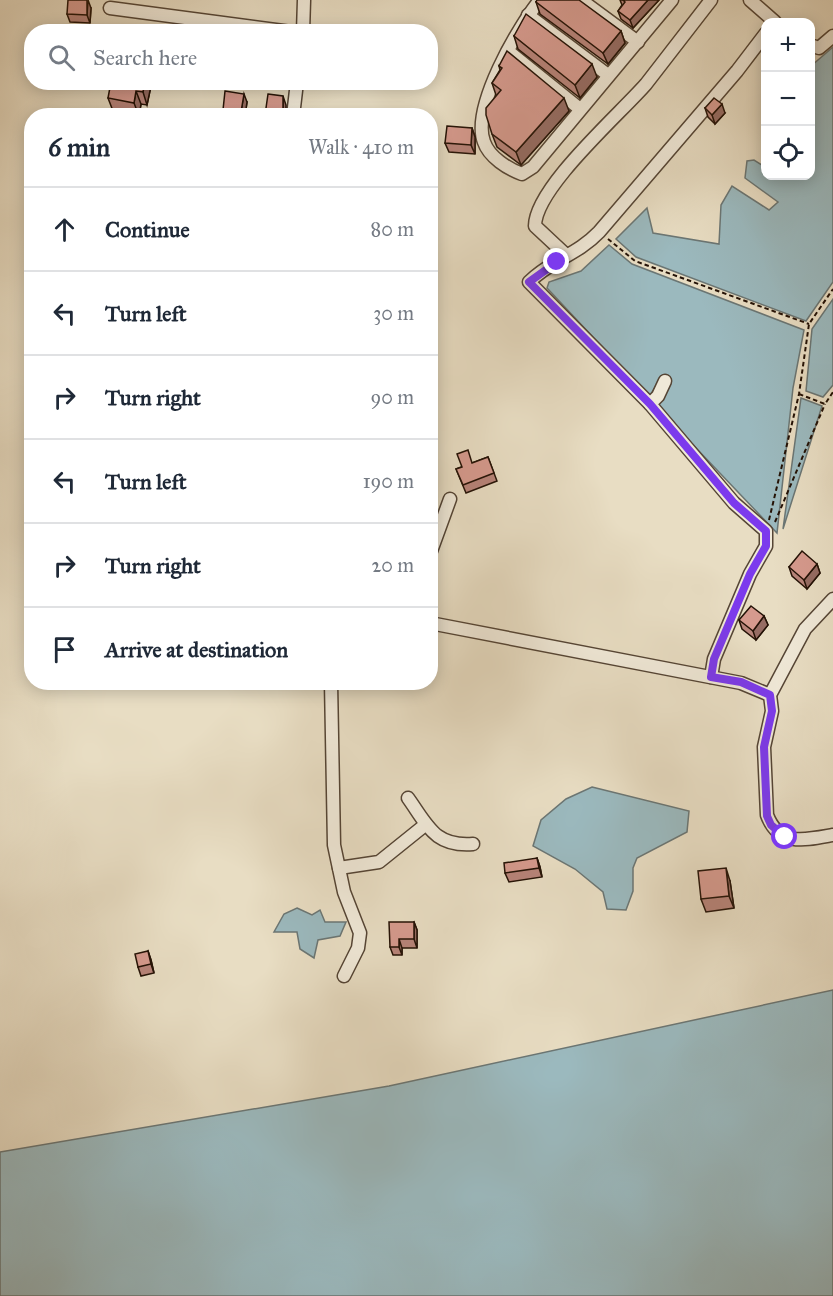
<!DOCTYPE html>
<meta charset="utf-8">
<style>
:root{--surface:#fff;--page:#f6f6f7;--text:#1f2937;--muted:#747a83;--line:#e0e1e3}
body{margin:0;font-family:"IM FELL Great Primer",serif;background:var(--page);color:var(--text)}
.controls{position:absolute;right:18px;top:18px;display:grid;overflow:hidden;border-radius:12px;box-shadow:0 3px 15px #0003}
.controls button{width:54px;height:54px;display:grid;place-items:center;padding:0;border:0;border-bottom:2px solid var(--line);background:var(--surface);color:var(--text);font:30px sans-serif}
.stop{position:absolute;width:18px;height:18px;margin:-14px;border:4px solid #7c3aed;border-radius:50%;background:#fff}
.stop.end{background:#7c3aed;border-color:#fff;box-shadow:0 2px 6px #0008}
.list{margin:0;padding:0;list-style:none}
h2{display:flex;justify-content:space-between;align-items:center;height:78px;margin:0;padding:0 24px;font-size:26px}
h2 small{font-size:20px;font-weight:400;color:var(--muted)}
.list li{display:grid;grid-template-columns:39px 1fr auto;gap:18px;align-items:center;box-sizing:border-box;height:84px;padding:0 24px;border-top:2px solid var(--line)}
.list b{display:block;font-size:22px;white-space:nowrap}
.list em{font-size:20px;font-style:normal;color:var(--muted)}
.icon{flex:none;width:33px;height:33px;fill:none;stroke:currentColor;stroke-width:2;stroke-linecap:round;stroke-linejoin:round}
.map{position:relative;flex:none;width:833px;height:1296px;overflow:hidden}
.search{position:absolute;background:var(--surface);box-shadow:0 3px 15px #0003;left:24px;top:24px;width:414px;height:66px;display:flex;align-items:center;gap:15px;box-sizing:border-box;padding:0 21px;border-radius:24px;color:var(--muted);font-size:22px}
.panel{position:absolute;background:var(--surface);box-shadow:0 3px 15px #0003;left:24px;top:108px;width:414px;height:582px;border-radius:24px}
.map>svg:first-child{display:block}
</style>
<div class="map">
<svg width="833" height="1296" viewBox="0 0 833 1296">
<rect width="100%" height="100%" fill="#e8ddc3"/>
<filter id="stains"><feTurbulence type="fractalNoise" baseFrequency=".00333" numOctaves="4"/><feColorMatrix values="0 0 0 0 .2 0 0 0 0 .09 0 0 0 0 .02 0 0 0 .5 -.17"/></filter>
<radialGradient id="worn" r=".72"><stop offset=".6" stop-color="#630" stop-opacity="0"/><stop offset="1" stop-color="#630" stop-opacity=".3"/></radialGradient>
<g fill="#9bb9be" stroke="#6b7674" stroke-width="1.5">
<polygon points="833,47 833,282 806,321 636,257 616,239 647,208 653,233 719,244 721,205 732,186 769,210 778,202 745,178 747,161 754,160 765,167 766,176 810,176 811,66"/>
<polygon points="609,245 632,264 804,330 793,388 777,533 656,406 658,383 649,397 547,288 549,282 581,271"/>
<polygon points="833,299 833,385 823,397 806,391 812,329"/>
<polygon points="801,398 822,406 783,529"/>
<polygon points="592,787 689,811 687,832 637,858 633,868 633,891 626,910 607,909 603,892 575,869 533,846 541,820 566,799"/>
<polygon points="297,908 312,915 320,910 325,922 346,922 340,936 318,940 314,958 300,949 297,932 274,932 284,914"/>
<polygon points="833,990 833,1296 0,1296 0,1152 389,1086"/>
</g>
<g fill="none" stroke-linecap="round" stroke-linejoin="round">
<defs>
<g id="minor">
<path d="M540 0C518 27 471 108 484 142 489 157 508 169 522 174L533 167 672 0"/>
<polyline points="581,0 638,42"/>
<polyline points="750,0 775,22"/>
<polyline points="110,8 291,32"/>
<polyline points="528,15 608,75"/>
<polyline points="303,32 304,0"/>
<polyline points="810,45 819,48 833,36"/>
<polyline points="508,51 580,109"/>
<polyline points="293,116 297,82"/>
<path d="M566 255 535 226C535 188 620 114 646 84 668 56 689 28 711 0"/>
<polyline points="650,404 658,396 665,381"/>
<polyline points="430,554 450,499"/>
<path d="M833 599 805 629 770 695 772 711 764 747 767 815C779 847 805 840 833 835"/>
<polyline points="430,623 741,683 770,695"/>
<path d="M711 677 714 659 750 574 766 546V531L734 503 650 404 529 282C551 260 577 255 599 232L737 71 766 33"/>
<polyline points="331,682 334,845 344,892 360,933 358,948 344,976"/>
<path d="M408 798C428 826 435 847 473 844"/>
<polyline points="339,868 379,862 425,825"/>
</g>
</defs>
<use href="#minor" stroke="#554535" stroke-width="15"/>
<g stroke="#241206" stroke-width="2" stroke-dasharray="4.5 3" stroke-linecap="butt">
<polyline points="608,239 635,261 809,324"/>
<polyline points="799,394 825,404 833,392"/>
<polyline points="769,520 799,394 809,324 833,289"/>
<polyline points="775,522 825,404"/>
</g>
<use href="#minor" stroke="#f0e9d8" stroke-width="12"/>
</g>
<g fill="#b8847a" stroke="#241206" stroke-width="1.5">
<polygon points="620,0 659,0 633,28 621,19 618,11 622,5"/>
<polygon points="536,2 621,31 625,43 608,64 540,14"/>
<polygon points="91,8 90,23 70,22 67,14"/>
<polygon points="514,36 597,77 580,98 518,49"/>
<polygon points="499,66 569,111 521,165 497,147 492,134 496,95 492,83 500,70"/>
<polygon points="151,86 147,105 141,104 139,116 113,111 108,98"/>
<polygon points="247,102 245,116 225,116 223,110"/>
<polygon points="705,108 725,113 715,124 708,117"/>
<polygon points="472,128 475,137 475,154 449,152 445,143"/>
<polygon points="488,457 497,481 466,493 456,469"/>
<polygon points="817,564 820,573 807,589 792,576 789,567"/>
<polygon points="764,616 768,625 756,640 742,629 739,620"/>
<polygon points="537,858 540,867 542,877 509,882 505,873"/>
<polygon points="730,881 734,908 706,912 701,899"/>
<polygon points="414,922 417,930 417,948 402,948 402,955 393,955 390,947"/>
<polygon points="148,951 151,960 154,973 141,976 138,967"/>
</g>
<g fill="#966c63" stroke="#241206" stroke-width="1.5">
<polygon points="88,0 91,8 90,23 87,15"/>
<polygon points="648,0 659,0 633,28 630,20"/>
<polygon points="621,31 625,43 608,64 603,53"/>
<polygon points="592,64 597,77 580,98 575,85"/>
<polygon points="145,82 150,82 151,86 147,105 143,92"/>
<polygon points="136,91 141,104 139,116 134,103"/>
<polygon points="244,94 247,102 245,116 242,116 241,112"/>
<polygon points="283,96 286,105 286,116 283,116"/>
<polygon points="564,98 569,111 521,165 516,152"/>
<polygon points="722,104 725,113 715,124 712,115"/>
<polygon points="472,128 475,137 475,154 471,145"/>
<polygon points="817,564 820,573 807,589 804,580"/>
<polygon points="764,616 768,625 756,640 753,631"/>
<polygon points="537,858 540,867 542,877 539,868"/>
<polygon points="726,868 730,881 734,908 729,896"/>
<polygon points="414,922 417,930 417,948 414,939"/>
<polygon points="399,939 402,948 402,955 399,947"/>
<polygon points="148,951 151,960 154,973 151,964"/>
</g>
<g fill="#d69a8e" stroke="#241206" stroke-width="1.5">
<polygon points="68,0 87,0 87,15 67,14"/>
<polygon points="537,0 579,0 621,31 603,53 536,2"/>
<polygon points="623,0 648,0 630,20 618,11 625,2"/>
<polygon points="526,14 592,64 575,85 514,36"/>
<polygon points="258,27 280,31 257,32"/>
<polygon points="507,51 564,98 516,152 492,134 486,115 486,108 501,90 492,83 502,68 499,66"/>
<polygon points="111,82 145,82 143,92 136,91 134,103 108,98"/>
<polygon points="225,91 244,94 241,112 223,110"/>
<polygon points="268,94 283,96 283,116 265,115"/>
<polygon points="714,98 722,104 712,115 705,108"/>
<polygon points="447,126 472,128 471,145 445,143"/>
<polygon points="468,450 472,463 488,457 494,473 463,485 456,469 462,467 457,454"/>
<polygon points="802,551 817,564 804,580 789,567"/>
<polygon points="751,606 764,616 753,631 739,620"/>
<polygon points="537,858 539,868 505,873 504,863"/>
<polygon points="726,868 729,896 701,899 698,871"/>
<polygon points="389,922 414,922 414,939 399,939 399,947 390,947"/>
<polygon points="148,951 151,964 138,967 135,954"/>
</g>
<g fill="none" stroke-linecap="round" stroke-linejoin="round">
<polyline stroke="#7c3aed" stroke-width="8" points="557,262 529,282 650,404 734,503 766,531 766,546 750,574 714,659 711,677 741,682 770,695 772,711 764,747 767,816 771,825 785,837"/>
</g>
<rect width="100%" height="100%" filter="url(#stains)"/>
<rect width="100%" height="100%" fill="url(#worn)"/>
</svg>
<div class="controls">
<button>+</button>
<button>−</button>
<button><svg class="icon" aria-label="locate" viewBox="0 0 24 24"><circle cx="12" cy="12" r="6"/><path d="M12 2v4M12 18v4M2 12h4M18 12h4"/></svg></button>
</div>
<div class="stop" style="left:785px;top:837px"></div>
<div class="stop end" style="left:557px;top:262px"></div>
<div class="search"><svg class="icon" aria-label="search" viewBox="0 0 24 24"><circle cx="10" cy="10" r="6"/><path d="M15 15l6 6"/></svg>Search here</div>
<section class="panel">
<h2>6 min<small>Walk · 410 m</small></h2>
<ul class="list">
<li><svg class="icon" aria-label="ahead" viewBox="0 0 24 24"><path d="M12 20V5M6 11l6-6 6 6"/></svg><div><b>Continue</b></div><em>80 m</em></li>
<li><svg class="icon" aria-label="left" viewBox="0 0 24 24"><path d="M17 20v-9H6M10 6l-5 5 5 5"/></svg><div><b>Turn left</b></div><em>30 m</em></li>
<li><svg class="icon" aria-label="right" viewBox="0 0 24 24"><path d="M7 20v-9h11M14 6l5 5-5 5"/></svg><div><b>Turn right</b></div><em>90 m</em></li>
<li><svg class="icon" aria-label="left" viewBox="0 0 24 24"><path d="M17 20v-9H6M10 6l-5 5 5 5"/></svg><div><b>Turn left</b></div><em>190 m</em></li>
<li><svg class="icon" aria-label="right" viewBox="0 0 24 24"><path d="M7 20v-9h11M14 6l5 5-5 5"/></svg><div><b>Turn right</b></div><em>20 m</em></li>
<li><svg class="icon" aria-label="arrive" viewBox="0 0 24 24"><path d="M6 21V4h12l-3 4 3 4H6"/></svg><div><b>Arrive at destination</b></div></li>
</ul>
</section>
</div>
